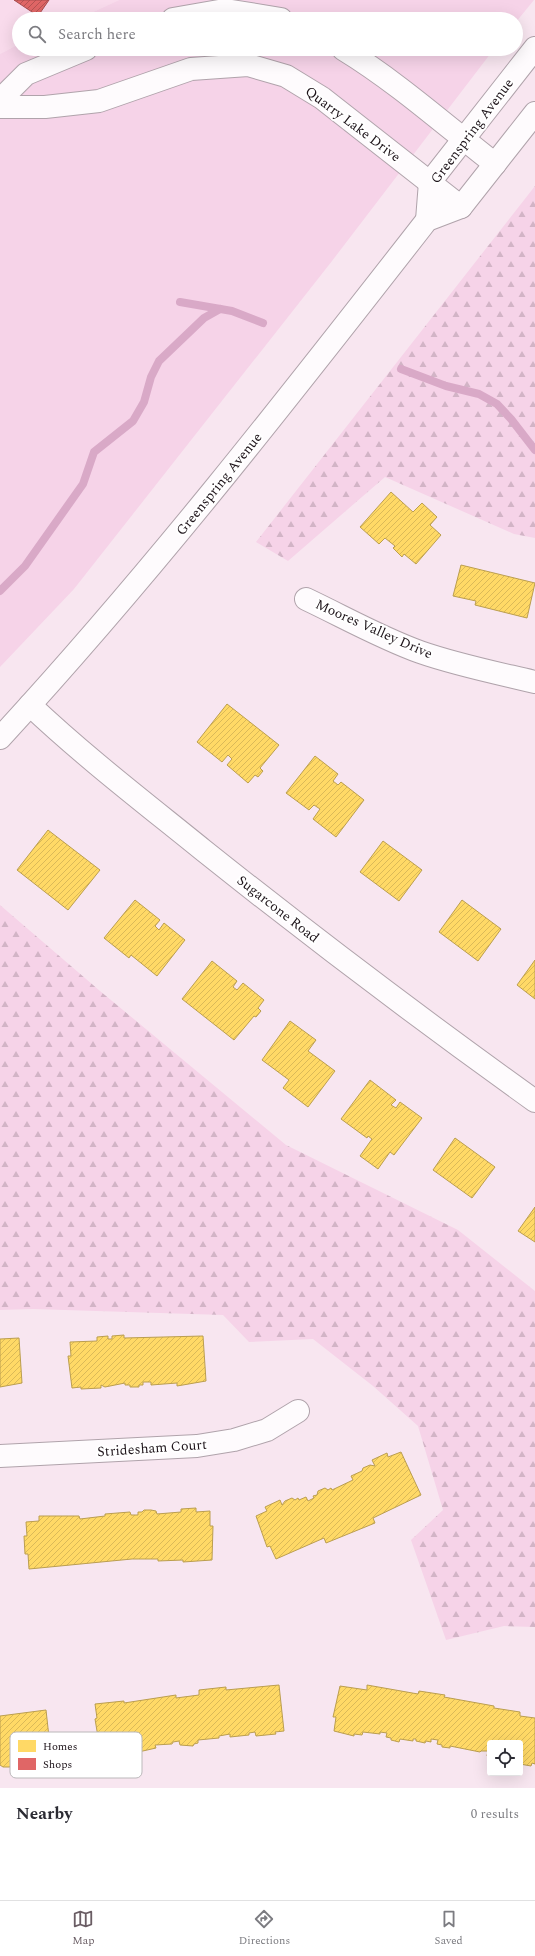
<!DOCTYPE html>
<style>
:root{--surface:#fff;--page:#f2f2f3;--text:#2b2b33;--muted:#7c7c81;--line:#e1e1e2;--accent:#6a5d64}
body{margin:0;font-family:Spectral,serif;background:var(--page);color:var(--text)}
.controls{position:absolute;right:12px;bottom:12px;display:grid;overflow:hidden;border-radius:4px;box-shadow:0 4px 16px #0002}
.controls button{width:36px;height:36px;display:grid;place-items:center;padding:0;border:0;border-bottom:1px solid var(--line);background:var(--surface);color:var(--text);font:20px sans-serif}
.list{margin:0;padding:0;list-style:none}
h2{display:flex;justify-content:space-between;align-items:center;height:52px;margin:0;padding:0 16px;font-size:17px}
h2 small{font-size:13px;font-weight:400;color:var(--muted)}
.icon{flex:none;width:22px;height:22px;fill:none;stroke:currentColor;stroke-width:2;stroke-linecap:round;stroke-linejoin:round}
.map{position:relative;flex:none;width:535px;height:1788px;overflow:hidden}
.search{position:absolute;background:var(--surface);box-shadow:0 4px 16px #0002;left:12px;right:12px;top:12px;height:44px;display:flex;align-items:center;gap:10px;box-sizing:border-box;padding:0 14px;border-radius:22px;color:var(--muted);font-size:15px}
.sheet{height:112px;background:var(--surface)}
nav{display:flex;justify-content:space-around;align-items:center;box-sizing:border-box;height:56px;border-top:1px solid var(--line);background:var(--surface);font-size:11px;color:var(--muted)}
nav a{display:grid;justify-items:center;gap:2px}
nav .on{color:var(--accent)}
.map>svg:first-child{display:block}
</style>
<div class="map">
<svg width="535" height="1788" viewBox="0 0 535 1788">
<defs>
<pattern id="forest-firs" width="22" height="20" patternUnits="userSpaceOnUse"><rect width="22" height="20" fill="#f6d3e8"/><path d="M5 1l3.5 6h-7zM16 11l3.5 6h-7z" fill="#d2b4c6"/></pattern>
<pattern id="homes-hatch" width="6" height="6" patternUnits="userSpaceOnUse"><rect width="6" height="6" fill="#ffd966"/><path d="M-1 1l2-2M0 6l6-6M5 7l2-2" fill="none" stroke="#dab958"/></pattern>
<pattern id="shops-hatch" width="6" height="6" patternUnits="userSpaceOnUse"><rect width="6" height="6" fill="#e06666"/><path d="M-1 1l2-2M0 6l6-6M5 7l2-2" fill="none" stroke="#b55353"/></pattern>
</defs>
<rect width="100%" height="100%" fill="#f8e6f0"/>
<polygon fill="#f9dbec" points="0,0 119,0 78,19 19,19 19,44 0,54"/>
<g fill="#f6d3e8">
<polygon points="119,0 534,0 516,22 516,19 78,19"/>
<polygon points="19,44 19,49 494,49 332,261 74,589 0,667 0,54"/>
</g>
<g fill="url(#forest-firs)">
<polygon points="535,186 535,538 514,534 385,477 288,561 256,542"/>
<polygon points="0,905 100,991 286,1145 458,1230 535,1291 535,1627 504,1626 446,1640 411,1540 443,1510 418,1426 373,1386 313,1339 249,1342 223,1315 33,1309 0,1310"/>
</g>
<g fill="url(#homes-hatch)" stroke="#bb9e4f">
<polygon points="391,492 413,512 422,503 437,517 430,525 441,535 416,564 404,554 402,557 393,548 395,546 385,538 379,544 360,527"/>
<polygon points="461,565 535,583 527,618 475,605 476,601 453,596"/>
<polygon points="227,704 279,745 260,768 263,771 258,777 255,775 248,783 227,765 232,759 228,755 222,762 197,742"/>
<polygon points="315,756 338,774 333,781 338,785 341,782 364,800 336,837 313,819 320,809 314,805 309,810 286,793"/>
<polygon points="48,830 100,870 68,910 17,870"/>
<polygon points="383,841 422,870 399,901 360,872"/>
<polygon points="135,900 160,920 155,926 159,930 164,923 185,940 157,976 131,955 129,958 104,938"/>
<polygon points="462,900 501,929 478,961 439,932"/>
<polygon points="535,960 535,999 517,985"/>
<polygon points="212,961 237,981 233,987 237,990 243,983 264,1000 258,1008 261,1011 256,1017 254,1016 234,1040 182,999"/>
<polygon points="290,1021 316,1040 308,1051 335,1071 308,1107 283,1088 289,1080 262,1060"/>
<polygon points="370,1080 396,1100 391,1105 396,1108 400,1102 422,1118 394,1155 390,1152 378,1169 360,1156 372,1139 368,1136 367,1138 341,1119"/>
<polygon points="455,1138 495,1167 472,1198 433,1170"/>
<polygon points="535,1207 535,1242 518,1231"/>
<polygon points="124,1335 124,1338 203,1336 206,1381 177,1386 177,1383 151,1385 151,1382 143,1382 143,1385 139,1385 139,1387 130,1387 130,1385 125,1385 125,1383 105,1387 101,1385 101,1388 81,1389 81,1387 72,1388 68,1356 71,1356 70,1342 97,1341 97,1337 108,1336 108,1339 112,1339 112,1336"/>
<polygon points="19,1338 22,1383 0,1387 0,1339"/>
<polygon points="401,1452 421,1495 373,1518 375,1523 326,1543 324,1538 276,1559 270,1546 267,1547 256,1516 267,1511 265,1507 280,1500 282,1505 285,1501 292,1498 295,1500 298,1498 299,1500 306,1497 308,1501 314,1498 313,1496 317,1495 318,1491 325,1488 328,1490 331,1488 332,1490 353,1480 351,1476 362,1471 363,1468 370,1465 375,1466 372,1460 387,1453 388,1457"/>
<polygon points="196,1508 196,1512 210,1511 210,1526 213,1526 212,1560 183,1562 183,1560 158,1561 158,1559 132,1559 29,1569 28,1554 25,1554 24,1536 27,1536 26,1522 39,1521 39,1516 79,1516 80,1519 105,1516 105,1514 130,1512 131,1515 138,1515 138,1512 142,1512 144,1510 151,1510 156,1511 157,1514 181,1512 181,1509"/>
<polygon points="279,1685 284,1731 275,1732 276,1734 256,1736 255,1732 249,1733 249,1735 230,1737 230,1734 219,1736 219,1738 198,1740 198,1743 194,1744 193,1746 180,1745 179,1741 173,1742 172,1744 155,1745 156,1748 134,1753 128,1751 128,1749 110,1751 109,1748 100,1749 95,1719 97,1718 95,1704 124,1701 124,1703 176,1695 176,1698 199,1695 199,1690 226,1687 226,1690"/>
<polygon points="367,1685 418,1694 419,1691 445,1695 444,1697 494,1706 494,1708 520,1712 520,1716 535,1718 535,1764 532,1763 531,1766 520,1764 520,1743 490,1743 490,1756 487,1756 488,1751 481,1751 480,1752 450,1746 450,1748 442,1747 442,1745 437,1744 438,1740 431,1739 431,1742 426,1741 425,1743 416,1741 416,1739 413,1739 413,1741 400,1739 399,1742 391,1740 391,1738 386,1737 387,1733 380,1732 380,1734 363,1732 362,1735 354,1734 354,1736 334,1731 336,1717 333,1717 340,1686 367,1690"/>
<polygon points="46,1710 51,1755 42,1756 42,1758 24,1760 24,1763 12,1764 11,1767 3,1767 0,1765 0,1716"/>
</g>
<polygon fill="url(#shops-hatch)" stroke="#a64d4f" points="14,0 49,0 38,16"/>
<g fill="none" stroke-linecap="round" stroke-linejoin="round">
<g stroke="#d9a9c7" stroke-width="8">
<polyline points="180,302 232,311 263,323"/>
<polyline points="401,369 446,386 479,394 497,404 511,419 535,450"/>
<polyline points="0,591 25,566 83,484 94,452 133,421 144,402 151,377 159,361 204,318 220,309"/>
</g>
<defs>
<g id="street">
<polyline points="173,19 225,10 281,19"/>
<path d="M343 49C397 82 445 125 495 164"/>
<polyline points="0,100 26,74 86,49"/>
<polyline points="0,107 45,107 99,101 191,69 248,65 286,76 322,98 461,207"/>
<path d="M306 599C344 617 381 638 420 652 457 665 497 673 535 682"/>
<path d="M30 705C85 757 145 803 203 850 312 937 422 1020 535 1101"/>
<polyline points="0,1456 197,1446 234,1440 267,1430 298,1411"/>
</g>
<g id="secondary">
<polyline points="427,220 430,182 535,48"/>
<path d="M0 738C152 573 289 397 427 220L461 207 535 113"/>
</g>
</defs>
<use href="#street" stroke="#b0a3ab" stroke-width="24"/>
<use href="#secondary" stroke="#b0a3ab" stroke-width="24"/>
<use href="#street" stroke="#fefbfd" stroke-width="22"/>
<use href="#secondary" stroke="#fefbfd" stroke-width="22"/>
</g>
<g text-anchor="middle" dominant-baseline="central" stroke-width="4" stroke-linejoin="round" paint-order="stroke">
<g font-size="14" fill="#1d1319" stroke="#fff">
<text transform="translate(353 124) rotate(37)">Quarry Lake Drive</text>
<text transform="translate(472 131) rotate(-53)">Greenspring Avenue</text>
<text transform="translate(219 484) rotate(-51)">Greenspring Avenue</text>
<text transform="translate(374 629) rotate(24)">Moores Valley Drive</text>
<text transform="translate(278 909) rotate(38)">Sugarcone Road</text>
<text transform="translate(152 1448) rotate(-4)">Stridesham Court</text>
</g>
</g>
<rect x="10" y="1732" width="132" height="46" rx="6" fill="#fff" stroke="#bbb8ba" stroke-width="1"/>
<rect x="18" y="1740" width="18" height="12" fill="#ffd966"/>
<rect x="18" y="1758" width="18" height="12" fill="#e06666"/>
<g font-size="11" fill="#1d1319">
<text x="43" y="1750">Homes</text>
<text x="43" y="1768">Shops</text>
</g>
</svg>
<div class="controls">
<button><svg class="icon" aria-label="locate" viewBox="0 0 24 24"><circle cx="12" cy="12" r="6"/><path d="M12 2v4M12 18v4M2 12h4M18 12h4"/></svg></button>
</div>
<div class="search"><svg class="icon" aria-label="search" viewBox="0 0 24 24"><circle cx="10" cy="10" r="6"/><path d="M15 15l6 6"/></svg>Search here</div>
</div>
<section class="sheet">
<h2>Nearby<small>0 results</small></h2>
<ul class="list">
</ul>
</section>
<nav>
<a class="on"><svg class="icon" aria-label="map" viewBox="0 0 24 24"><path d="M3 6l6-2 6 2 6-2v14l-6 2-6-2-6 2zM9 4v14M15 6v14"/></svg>Map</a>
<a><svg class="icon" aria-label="directions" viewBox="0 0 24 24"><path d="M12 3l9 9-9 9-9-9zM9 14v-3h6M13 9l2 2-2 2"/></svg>Directions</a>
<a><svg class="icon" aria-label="saved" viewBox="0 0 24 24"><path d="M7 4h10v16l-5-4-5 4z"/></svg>Saved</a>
</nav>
